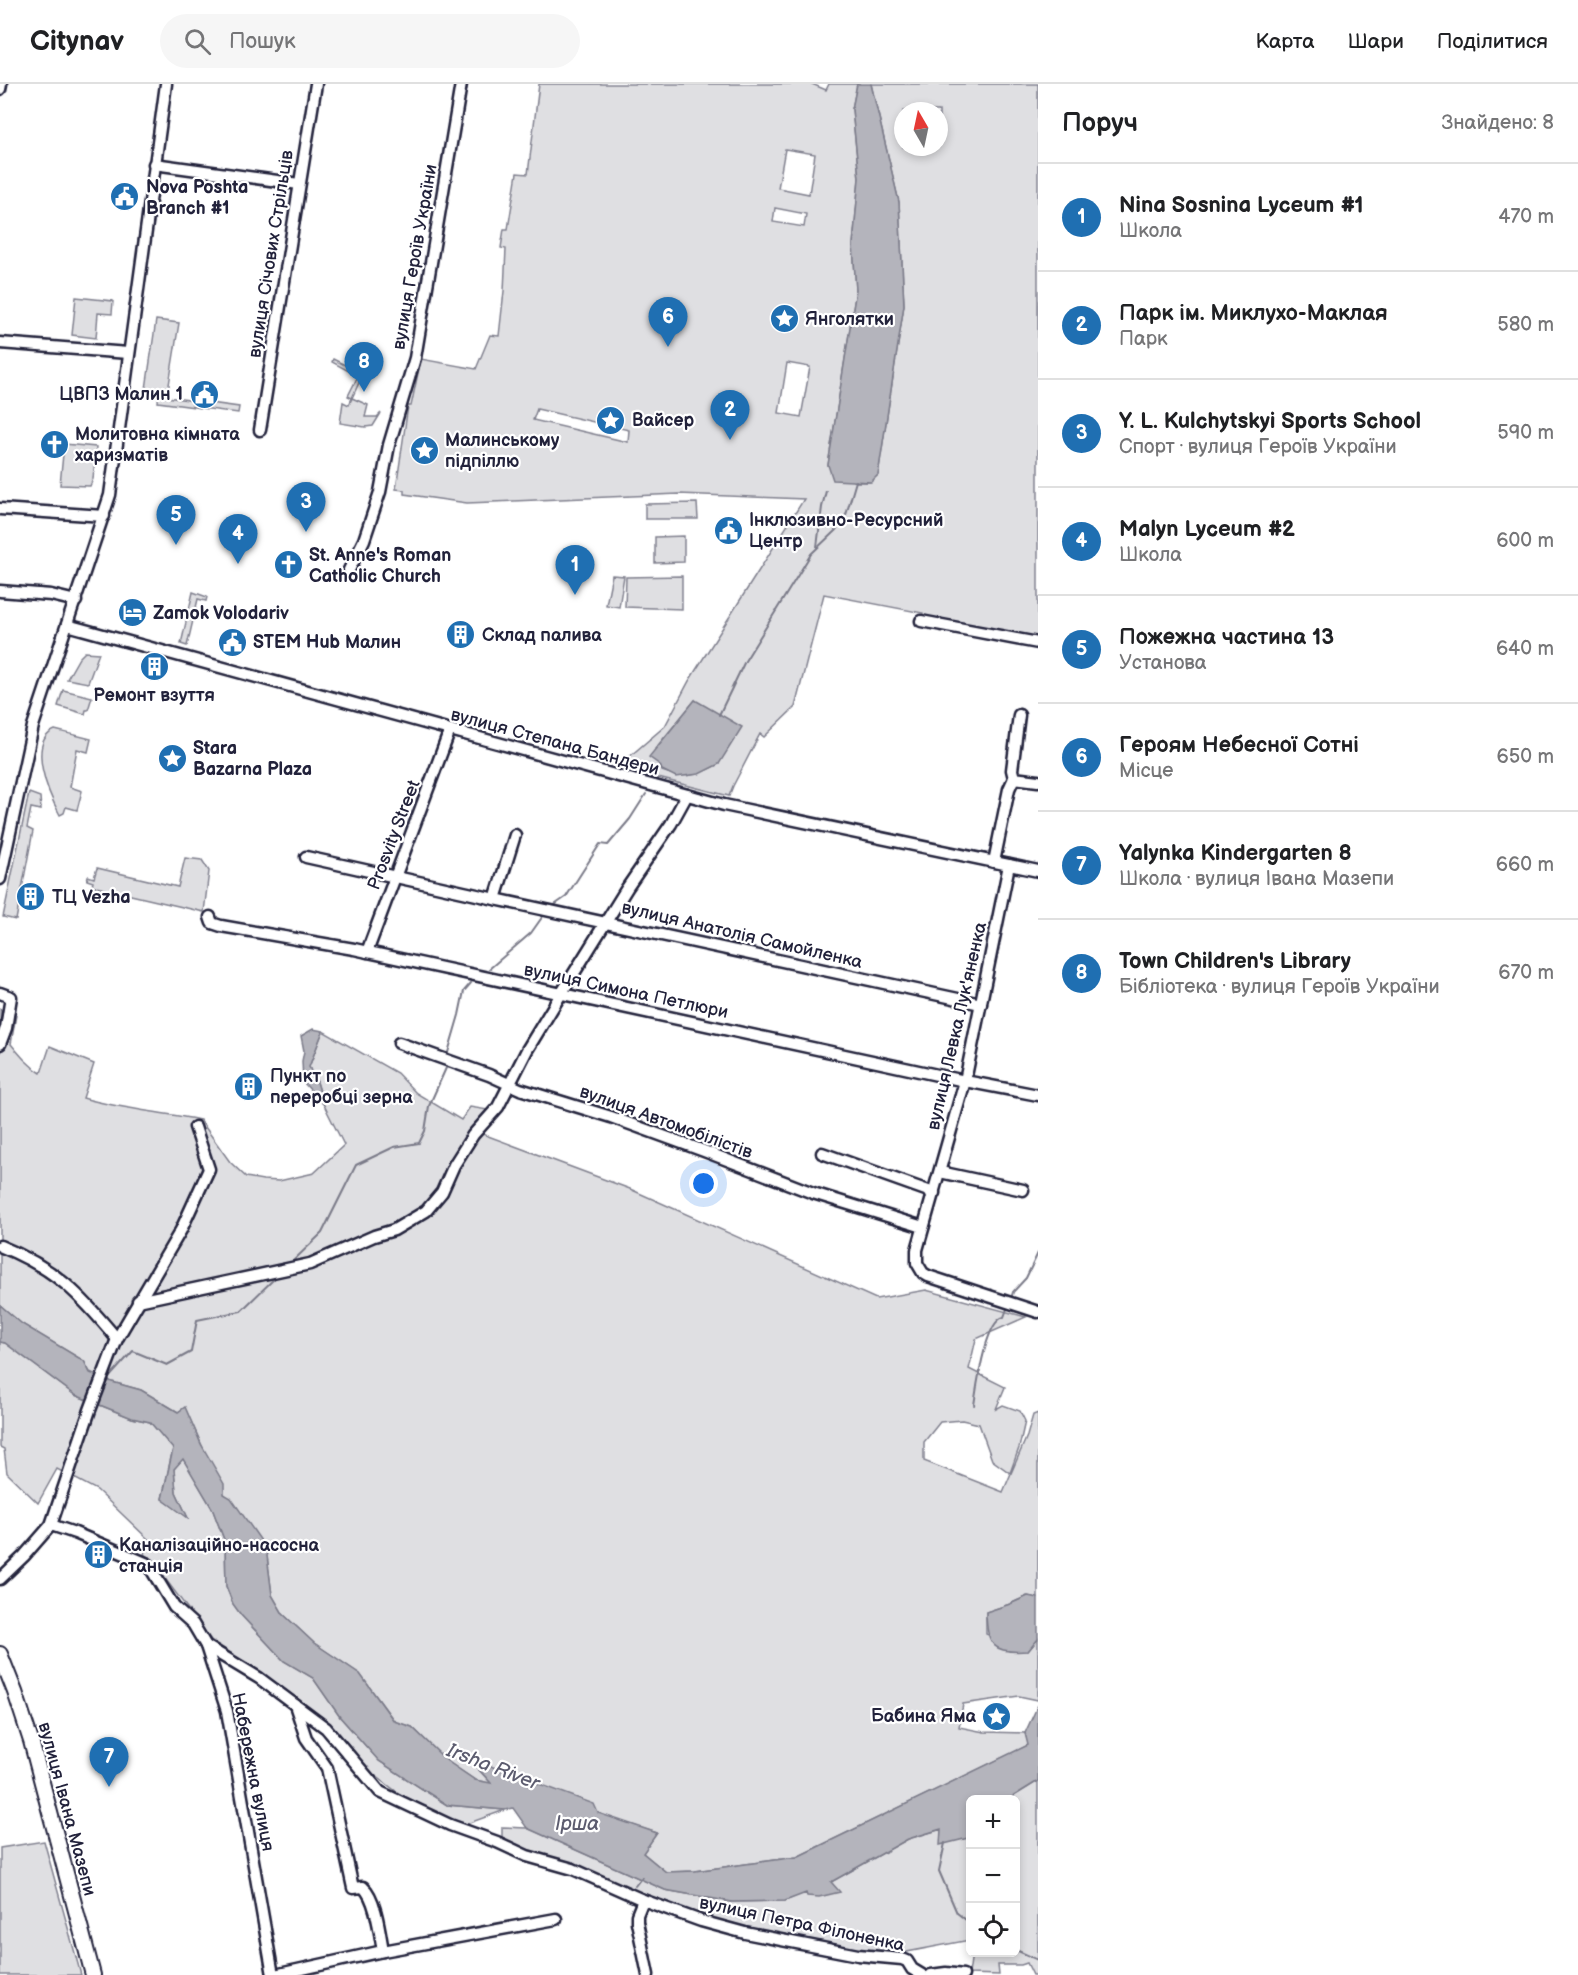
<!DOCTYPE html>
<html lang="uk">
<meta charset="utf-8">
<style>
:root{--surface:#fff;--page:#f6f6f6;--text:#202124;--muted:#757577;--line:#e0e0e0;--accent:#1f6fb2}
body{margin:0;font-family:"Balsamiq Sans",sans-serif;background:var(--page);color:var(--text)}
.controls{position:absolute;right:18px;bottom:18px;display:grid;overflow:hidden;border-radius:9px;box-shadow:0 3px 9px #0003}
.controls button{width:54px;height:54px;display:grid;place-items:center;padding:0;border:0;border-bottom:2px solid var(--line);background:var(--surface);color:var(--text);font:30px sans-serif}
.compass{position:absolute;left:894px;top:18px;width:54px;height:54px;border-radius:50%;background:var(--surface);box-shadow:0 3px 9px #0003;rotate:351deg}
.you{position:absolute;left:704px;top:1100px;width:21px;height:21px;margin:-15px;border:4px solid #fff;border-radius:50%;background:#1a73e8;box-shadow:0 0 0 9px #1a73e833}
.badge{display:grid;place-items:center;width:39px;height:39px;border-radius:50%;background:var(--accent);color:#fff;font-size:20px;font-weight:700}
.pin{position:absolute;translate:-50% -50px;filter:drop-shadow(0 2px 3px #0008)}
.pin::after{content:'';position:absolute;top:32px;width:21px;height:18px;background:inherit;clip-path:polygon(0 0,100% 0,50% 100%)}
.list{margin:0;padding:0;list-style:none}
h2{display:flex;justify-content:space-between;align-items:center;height:78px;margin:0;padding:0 24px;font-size:26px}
h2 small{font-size:20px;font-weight:400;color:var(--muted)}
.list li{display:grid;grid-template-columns:39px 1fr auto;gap:18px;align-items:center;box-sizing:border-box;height:108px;padding:0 24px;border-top:2px solid var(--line)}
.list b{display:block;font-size:22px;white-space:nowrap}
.list p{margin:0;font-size:20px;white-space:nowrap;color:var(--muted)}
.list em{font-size:20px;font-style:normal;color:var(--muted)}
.icon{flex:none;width:33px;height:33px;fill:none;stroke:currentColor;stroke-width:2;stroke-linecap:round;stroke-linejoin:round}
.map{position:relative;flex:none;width:1038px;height:1891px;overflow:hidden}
header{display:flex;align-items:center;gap:36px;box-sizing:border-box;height:84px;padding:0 30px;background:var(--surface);border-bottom:2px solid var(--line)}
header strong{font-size:28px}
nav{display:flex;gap:33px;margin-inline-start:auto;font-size:21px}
.search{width:420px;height:54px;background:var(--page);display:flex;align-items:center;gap:15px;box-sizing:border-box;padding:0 21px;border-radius:33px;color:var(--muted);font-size:22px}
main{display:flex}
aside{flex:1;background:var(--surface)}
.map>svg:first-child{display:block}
</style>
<header>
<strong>Citynav</strong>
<div class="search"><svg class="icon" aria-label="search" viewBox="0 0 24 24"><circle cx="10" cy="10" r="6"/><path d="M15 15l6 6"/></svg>Пошук</div>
<nav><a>Карта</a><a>Шари</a><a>Поділитися</a></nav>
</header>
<main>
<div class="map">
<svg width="1038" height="1891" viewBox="0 0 1038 1891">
<rect width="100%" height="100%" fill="#fff"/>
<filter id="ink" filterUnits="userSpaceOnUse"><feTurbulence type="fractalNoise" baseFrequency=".0167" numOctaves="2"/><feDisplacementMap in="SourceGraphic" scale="12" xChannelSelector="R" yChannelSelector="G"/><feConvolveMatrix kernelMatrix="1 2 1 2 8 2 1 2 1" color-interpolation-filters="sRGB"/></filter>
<g filter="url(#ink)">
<g fill="#dfdfe2" stroke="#80808e" stroke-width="1.5" fill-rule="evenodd">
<path d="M539 0H812L826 6 829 0H857L852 25 859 94 853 161 856 206 828 381 856 398H870L878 391 904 221 899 118 871 0H1038V559L921 537 923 529 824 510 795 623 764 653 760 650 733 702 729 712 619 684 622 679 665 642 689 597 804 415 679 410 467 419 404 410V406L396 405 408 322H411L421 275 476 285 490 251 499 252 504 207 506 165 501 164 504 145H508L517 89 528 90ZM903 27H939V63H903ZM785 65 815 70 809 110 778 104ZM775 124 806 130 804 143 773 138ZM787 279 810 283 801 333 779 329ZM537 325 629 346 628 358 533 336ZM695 616 719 680C697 691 686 696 662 687L655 665Z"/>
<polygon points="76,213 113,217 112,230 98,229 96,254 72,251"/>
<polygon points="156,236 179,239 167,313 239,323 238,329 158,318 159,307 146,305"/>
<polygon points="333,275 363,290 352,314 368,321 365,333 377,333 381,329 373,342 365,343 340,339 343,318 349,321 352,314 348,312 358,292 332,278"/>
<polygon points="64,360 96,363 93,395 90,402 60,401"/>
<polygon points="697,419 698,435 645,435 645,420"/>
<polygon points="684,452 684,478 655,479 655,453"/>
<polygon points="612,491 624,492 619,523 606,521"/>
<polygon points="682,492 682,525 625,523 626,493"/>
<polygon points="193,508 207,513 206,517 198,515 187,562 181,560"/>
<polygon points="85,568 99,569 88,599 67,595 79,574"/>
<polygon points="63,606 92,613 88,626 86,626 85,630 58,622"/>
<path d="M55 646 91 655 88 668 77 665 70 703 82 707 77 726 66 723 64 729 60 731C49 711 26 658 55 646Z"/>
<polygon points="29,709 40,713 41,726 31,724 27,744 33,747 16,836 3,833"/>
<polygon points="185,774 202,776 209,787 204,828 92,802 93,798 87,796 88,792 94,794 97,784 178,803"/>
<path d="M0 925 16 931 11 960C20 971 29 982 41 989L50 962 94 980 83 1014C121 1025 161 1028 200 1036L230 1078 246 1093 263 1096 279 1097 314 1089 344 1061 324 1021 317 998 309 983 323 947 397 989 416 1009 461 1036 470 1023 494 1027 480 1049 630 1105 876 1215 926 1206 1026 1233 976 1255 969 1285 1005 1303 996 1325 1003 1321 1020 1327 1025 1337 1019 1364 1010 1389 992 1376 979 1340 962 1336 940 1338 924 1358V1377L1003 1408 1027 1352 1033 1331 1038 1329V1514L1027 1512 1010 1520 986 1528V1550L1028 1567 1038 1555V1616L1019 1612 963 1620 959 1643 984 1648 1025 1649 1029 1661 797 1773 695 1787 666 1788 643 1769 657 1749 612 1735 485 1680 475 1682 492 1700 475 1696 447 1677 412 1643 395 1638 360 1590 314 1559 283 1530 272 1511 266 1464 224 1410 185 1324 178 1328 141 1306 112 1298 90 1288 84 1277 22 1240 0 1221Z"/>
<polygon points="0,1258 5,1259 75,1311 132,1334 150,1338 173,1364 162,1415 187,1432 176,1408 174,1385 183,1374 212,1424 225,1458 226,1502 233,1520 241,1531 284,1577 313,1594 340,1633 379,1677 447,1721 505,1726 461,1742 413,1720 368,1686 336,1648 283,1604 211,1556 152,1477 144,1470 150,1457 97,1406 57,1385 38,1419 7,1389 4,1365 0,1363"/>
<polygon points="1038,1697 1038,1891 1033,1891 1027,1879 1021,1881 998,1881 999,1891 969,1890 972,1869 1016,1868 1016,1716 1009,1715"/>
<polygon points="502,1743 527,1744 665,1806 732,1818 785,1817 806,1808 839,1808 831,1798 908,1755 942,1745 942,1751 968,1754 970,1751 970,1856 907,1868 900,1877 726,1841 502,1759"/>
<polygon points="44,1757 81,1891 0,1891 0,1764"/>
</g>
<g fill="#b4b4bc" stroke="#7a7a88" stroke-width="1.5">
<polygon points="857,0 871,0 899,118 904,221 878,391 871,398 833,396 828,381 856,206 853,161 859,94 852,25"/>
<polygon points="695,616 742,643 719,680 699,690 676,693 662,686 660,681 649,673"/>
<polygon points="313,945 323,947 309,983 317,998 324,1021 303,998 302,977 304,967 301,952"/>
<polygon points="0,1221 22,1240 84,1277 90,1289 112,1298 141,1306 178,1328 185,1323 201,1360 224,1400 224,1410 231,1414 266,1464 272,1511 283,1530 314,1559 360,1590 394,1637 412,1643 447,1677 475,1696 491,1699 475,1681 485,1680 594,1720 598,1729 657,1749 643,1769 666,1788 695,1787 797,1773 1028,1661 1025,1649 1038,1621 1038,1697 1009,1715 970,1716 970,1751 968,1754 940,1761 941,1745 908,1755 831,1798 840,1808 819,1813 807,1812 806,1809 785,1817 732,1818 665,1806 527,1744 513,1724 505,1726 447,1721 379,1677 340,1633 313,1594 284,1577 241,1531 233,1520 226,1502 225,1458 212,1424 183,1375 174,1385 176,1408 188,1434 162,1415 173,1365 150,1338 132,1334 75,1311 5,1259 0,1258"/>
<path d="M1028 1512 1038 1514V1555L1028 1567C993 1570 987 1562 986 1528L1010 1520Z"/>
</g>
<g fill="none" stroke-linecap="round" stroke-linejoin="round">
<g stroke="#7a7a88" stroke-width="2">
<polyline points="817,463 822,423 826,407"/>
<polyline points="719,631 745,577 811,470 836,446 846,431 856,397"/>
<polyline points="553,822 566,813 600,760 608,761 630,735 646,710"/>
<polyline points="489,885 531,849 543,832"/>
<polyline points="447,972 459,931 464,907 471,899"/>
<polyline points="293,1177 322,1149 356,1081 394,1063 419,1059 425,1047 429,1022 446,984"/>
<polyline points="1011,1215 1013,1208 1026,1194 1038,1169"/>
<polyline points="106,1297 133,1267 167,1281 191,1268 197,1236 241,1227 275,1194"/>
<path d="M974 1321C977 1303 985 1237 1004 1233L1007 1225"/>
<polyline points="945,1759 939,1787 957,1829 970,1839"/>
<polyline points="635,1802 642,1793"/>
<polyline points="1016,1866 1038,1876"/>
</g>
<defs>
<g id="minor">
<polyline points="0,5 1,0"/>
<polyline points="154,80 299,100"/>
<polyline points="0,259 128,269"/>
<polyline points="260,346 316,0"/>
<polyline points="0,425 104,432"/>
<polyline points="349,486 364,456 380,408 389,361 415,274 461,0"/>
<polyline points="0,507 51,511 76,517"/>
<polyline points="921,537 1038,559"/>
<polyline points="67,541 724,721 1038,787"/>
<polyline points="1019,631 1012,686 1014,694 1038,697"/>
<polyline points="306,773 495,815 515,751"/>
<polyline points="994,778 1009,705 1014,694"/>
<polyline points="1009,781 965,997 917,1166 917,1179 923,1189 928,1192 1038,1228"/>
<polyline points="0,795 33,642 110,411 166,0"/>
<polyline points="495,815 981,920"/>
<polyline points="210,833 212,839 221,842 354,865 965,997 1038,1011"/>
<polyline points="367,868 450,646"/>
<polyline points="0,909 11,913 6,944 0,960"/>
<polyline points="399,959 489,991 520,1005 611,1033 704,1067 813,1109 923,1143"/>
<polyline points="822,1069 934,1109"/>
<polyline points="940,1088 1023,1106"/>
<path d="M0 1162C55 1184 80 1210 117 1255"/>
<polyline points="138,1217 310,1180 374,1152 394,1146 426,1127 442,1108 454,1081 473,1051 498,1023 527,966 561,910 627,804 671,740 687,711"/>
<polyline points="51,1441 75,1449 148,1480 174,1523 193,1540 206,1562 227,1627 273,1891"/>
<polyline points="0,1495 24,1472 51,1441 90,1326 117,1255 181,1146 209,1085 195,1043"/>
<polyline points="206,1562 259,1594 326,1644 380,1708 450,1741 497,1758 527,1772 573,1785 643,1816"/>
<path d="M295 1621 306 1654 327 1684 353 1804 363 1803C376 1814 380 1850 383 1867"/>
<polyline points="275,1891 383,1867 556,1835"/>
<polyline points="648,1891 637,1838 637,1831 643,1816 701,1837 745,1849 858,1871 902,1875 907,1877 912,1885 922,1891"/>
<polyline points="931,1891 946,1889 963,1891"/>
</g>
<polyline id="major" points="0,1570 15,1608 31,1657 93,1891"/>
</defs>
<use href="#minor" stroke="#22223b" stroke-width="15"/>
<use href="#major" stroke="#22223b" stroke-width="18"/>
<use href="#minor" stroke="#fff" stroke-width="10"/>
<use href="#major" stroke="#fff" stroke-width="14"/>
</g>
</g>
<defs>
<symbol id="civic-disc" viewBox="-11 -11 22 22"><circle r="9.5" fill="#1f6fb2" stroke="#fff"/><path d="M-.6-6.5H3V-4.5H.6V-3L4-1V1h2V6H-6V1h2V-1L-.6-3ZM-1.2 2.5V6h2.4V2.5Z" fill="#fff"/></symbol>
<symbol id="sight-disc" viewBox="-11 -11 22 22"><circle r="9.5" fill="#1f6fb2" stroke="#fff"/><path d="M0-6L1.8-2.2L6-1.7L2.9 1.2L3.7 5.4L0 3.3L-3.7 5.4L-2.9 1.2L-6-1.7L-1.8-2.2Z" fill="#fff"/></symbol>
<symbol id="church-disc" viewBox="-11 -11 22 22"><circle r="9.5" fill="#1f6fb2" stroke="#fff"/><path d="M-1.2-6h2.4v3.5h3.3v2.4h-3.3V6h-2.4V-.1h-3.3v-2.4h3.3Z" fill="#fff"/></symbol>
<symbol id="hotel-disc" viewBox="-11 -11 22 22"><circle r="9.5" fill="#1f6fb2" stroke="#fff"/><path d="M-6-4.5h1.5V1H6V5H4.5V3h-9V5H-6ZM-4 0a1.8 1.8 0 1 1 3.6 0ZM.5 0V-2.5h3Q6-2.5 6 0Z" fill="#fff"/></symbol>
<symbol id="building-disc" viewBox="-11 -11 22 22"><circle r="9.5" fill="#1f6fb2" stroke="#fff"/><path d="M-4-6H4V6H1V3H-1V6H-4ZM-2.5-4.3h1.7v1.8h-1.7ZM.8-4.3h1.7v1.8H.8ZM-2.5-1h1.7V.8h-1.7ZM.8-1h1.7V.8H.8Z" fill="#fff"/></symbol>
</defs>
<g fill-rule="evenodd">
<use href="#civic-disc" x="108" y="96" width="33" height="33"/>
<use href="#sight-disc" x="768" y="218" width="33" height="33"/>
<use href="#civic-disc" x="188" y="294" width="33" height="33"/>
<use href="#sight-disc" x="594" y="320" width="33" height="33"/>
<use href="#church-disc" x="38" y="344" width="33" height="33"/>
<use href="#sight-disc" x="408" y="350" width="33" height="33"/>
<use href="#civic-disc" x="712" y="430" width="33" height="33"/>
<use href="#church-disc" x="272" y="464" width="33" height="33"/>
<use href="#hotel-disc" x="116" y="512" width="33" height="33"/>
<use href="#building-disc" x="444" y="534" width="33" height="33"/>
<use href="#civic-disc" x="216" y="542" width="33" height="33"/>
<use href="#building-disc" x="138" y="566" width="33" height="33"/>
<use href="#sight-disc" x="156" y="658" width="33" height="33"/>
<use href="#building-disc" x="14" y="796" width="33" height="33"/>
<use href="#building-disc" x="232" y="986" width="33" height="33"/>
<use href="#building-disc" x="82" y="1454" width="33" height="33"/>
<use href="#sight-disc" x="980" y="1616" width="33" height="33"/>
</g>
<g text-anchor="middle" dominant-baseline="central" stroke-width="4.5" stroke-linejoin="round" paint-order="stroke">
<g font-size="18" font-weight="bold" fill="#22223b" stroke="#fff" text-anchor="start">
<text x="146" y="103">Nova Poshta<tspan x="146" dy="21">Branch #1</tspan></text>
<text x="805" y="235">Янголятки</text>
<text x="183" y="310" text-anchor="end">ЦВПЗ Малин 1</text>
<text x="632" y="336">Вайсер</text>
<text x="75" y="350">Молитовна кімната<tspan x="75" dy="21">харизматів</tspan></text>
<text x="445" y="356">Малинському<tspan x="445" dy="21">підпіллю</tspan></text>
<text x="749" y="436">Інклюзивно-Ресурсний<tspan x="749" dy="21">Центр</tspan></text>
<text x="309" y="471">St. Anne's Roman<tspan x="309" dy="21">Catholic Church</tspan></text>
<text x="153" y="529">Zamok Volodariv</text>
<text x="482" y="551">Склад палива</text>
<text x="253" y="558">STEM Hub Малин</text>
<text x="154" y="611" text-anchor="middle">Ремонт взуття</text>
<text x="193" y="664">Stara<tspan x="193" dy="21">Bazarna Plaza</tspan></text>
<text x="52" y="813">ТЦ Vezha</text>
<text x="270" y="992">Пункт по<tspan x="270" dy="21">переробці зерна</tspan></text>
<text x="119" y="1461">Каналізаційно-насосна<tspan x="119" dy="21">станція</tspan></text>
<text x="976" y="1632" text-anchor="end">Бабина Яма</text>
</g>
<g font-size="18" fill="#22223b" stroke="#fff">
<text transform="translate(271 170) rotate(-81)">вулиця Січових Стрільців</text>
<text transform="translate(415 173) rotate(-80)">вулиця Героїв України</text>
<text transform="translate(555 658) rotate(15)">вулиця Степана Бандери</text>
<text transform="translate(394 751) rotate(-69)">Prosvity Street</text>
<text transform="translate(742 851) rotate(13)">вулиця Анатолія Самойленка</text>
<text transform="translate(626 907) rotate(12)">вулиця Симона Петлюри</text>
<text transform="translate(957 942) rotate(-77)">вулиця Левка Лук'яненка</text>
<text transform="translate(666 1038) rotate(20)">вулиця Автомобілістів</text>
<text transform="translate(253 1688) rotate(79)">Набережна вулиця</text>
<text transform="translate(67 1725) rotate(75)">вулиця Івана Мазепи</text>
<text transform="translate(802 1840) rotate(12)">вулиця Петра Філоненка</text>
</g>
<g font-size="20" font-style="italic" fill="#5c5c6f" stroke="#fff">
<text transform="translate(493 1683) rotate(21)">Irsha River</text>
<text x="577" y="1740">Ірша</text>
</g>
</g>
</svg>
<div class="controls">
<button>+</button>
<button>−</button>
<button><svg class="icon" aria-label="locate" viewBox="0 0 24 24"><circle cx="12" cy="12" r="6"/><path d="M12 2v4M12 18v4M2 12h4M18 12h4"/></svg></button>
</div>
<svg class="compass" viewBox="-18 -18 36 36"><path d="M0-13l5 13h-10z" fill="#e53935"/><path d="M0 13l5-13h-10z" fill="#757577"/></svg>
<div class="you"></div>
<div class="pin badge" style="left:575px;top:511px">1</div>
<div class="pin badge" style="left:730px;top:356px">2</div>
<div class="pin badge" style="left:306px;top:448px">3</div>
<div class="pin badge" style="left:238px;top:480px">4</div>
<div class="pin badge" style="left:176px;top:461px">5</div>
<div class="pin badge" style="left:668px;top:263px">6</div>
<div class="pin badge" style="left:109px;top:1703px">7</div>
<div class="pin badge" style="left:364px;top:308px">8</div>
</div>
<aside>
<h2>Поруч<small>Знайдено: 8</small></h2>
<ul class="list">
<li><span class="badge">1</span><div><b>Nina Sosnina Lyceum #1</b><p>Школа</p></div><em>470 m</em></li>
<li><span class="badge">2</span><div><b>Парк ім. Миклухо-Маклая</b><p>Парк</p></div><em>580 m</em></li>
<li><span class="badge">3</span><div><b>Y. L. Kulchytskyi Sports School</b><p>Спорт · вулиця Героїв України</p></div><em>590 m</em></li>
<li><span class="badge">4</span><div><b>Malyn Lyceum #2</b><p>Школа</p></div><em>600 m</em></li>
<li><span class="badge">5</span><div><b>Пожежна частина 13</b><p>Установа</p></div><em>640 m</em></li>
<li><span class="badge">6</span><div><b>Героям Небесної Сотні</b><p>Місце</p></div><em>650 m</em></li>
<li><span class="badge">7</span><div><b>Yalynka Kindergarten 8</b><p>Школа · вулиця Івана Мазепи</p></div><em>660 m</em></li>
<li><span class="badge">8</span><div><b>Town Children's Library</b><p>Бібліотека · вулиця Героїв України</p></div><em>670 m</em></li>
</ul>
</aside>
</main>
